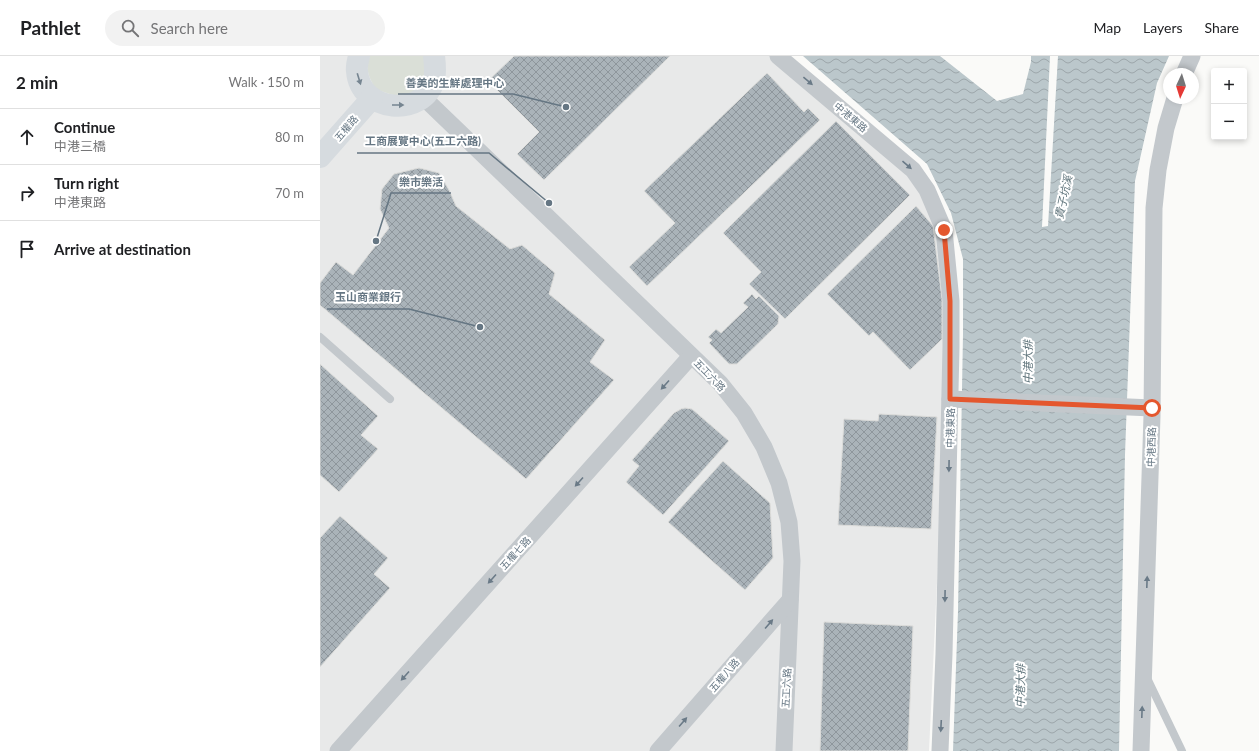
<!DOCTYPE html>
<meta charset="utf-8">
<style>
:root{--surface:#fff;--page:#f2f2f2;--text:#202124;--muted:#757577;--line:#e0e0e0}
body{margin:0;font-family:Lato,"Noto Sans TC",sans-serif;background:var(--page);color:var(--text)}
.controls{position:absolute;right:12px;top:12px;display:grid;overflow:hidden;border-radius:4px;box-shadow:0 2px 6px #0003}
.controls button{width:36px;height:36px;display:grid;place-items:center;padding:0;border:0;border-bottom:1px solid var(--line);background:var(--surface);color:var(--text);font:20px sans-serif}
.compass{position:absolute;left:843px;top:12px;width:36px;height:36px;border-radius:50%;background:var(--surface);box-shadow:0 2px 6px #0003;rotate:184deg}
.stop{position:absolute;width:12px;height:12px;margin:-9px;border:3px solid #e4572e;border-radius:50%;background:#fff}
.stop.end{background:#e4572e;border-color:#fff;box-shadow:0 1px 4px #0008}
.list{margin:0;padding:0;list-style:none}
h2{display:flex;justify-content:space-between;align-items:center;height:52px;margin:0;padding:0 16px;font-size:17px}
h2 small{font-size:13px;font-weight:400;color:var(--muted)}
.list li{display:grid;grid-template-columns:26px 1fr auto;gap:12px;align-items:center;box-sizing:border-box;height:56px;padding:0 16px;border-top:1px solid var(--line)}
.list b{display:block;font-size:15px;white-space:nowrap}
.list p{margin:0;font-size:13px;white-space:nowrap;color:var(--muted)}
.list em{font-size:13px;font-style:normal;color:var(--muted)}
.icon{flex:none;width:22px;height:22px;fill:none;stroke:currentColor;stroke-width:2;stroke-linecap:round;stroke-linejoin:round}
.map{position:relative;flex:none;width:939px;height:695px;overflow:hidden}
header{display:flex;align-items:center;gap:24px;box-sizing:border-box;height:56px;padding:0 20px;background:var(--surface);border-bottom:1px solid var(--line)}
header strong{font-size:19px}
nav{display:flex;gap:22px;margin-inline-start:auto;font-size:14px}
.search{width:280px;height:36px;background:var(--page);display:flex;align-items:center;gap:10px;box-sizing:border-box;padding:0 14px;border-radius:22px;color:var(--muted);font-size:15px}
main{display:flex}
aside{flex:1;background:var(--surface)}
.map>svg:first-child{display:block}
</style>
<header>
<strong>Pathlet</strong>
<div class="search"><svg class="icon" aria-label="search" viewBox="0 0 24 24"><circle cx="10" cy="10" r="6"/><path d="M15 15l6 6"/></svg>Search here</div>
<nav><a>Map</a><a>Layers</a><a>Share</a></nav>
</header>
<main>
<aside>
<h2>2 min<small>Walk · 150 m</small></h2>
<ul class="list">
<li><svg class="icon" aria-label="ahead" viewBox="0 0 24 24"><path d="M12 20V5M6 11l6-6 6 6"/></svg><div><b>Continue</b><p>中港三橋</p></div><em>80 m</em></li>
<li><svg class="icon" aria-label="right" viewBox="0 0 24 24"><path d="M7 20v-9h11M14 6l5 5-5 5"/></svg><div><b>Turn right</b><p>中港東路</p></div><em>70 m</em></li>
<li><svg class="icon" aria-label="arrive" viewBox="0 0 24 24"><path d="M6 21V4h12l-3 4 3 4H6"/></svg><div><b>Arrive at destination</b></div></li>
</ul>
</aside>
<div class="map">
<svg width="939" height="695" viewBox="0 0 939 695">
<defs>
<pattern id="water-waves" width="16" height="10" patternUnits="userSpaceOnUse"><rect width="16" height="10" fill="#bbc7cb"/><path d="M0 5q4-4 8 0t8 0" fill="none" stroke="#9ca6aa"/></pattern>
<pattern id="building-cross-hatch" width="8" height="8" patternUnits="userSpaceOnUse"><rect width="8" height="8" fill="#aab3b9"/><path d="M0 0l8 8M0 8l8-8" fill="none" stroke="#8e969c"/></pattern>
</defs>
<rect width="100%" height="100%" fill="#fafaf8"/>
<polygon fill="#e8e9e9" points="0,0 454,0 587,116 607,149 620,182 628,295 609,695 0,695"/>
<path fill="#dadfd7" d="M50 0H105L108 15 100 33 82 42 55 33C50 21 44 13 50 0Z"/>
<polygon fill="url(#water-waves)" points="483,0 620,0 677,45 703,38 711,6 711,0 730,0 722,171 728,170 738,0 849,0 837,27 815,125 805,399 799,695 633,695 638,555 643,278 643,203 631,157 607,108"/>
<g fill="url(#building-cross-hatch)" stroke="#dcdcda">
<polygon points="194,0 350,0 224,124 197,98 219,76 168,25"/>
<polygon points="447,17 484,56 488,52 500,64 327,230 309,211 355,167 324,135"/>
<polygon points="516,65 590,139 465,263 429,228 441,216 403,177"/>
<polygon points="99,112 119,117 129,134 136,150 190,193 202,189 235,217 229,238 285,284 270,306 294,324 206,423 0,249 0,227 16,206 33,219 69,172 60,153 62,133 74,118"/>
<polygon points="596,150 613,170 622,243 622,283 590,314 553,276 549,280 507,238"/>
<polygon points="432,238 436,243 439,240 459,260 458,268 417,308 409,308 389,287 392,284 388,281 396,273 401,277 428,251 423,247"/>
<polygon points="0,308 58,360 41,379 58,393 19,436 0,419"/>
<polygon points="365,352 372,353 409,385 343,459 306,426 319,410 312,404 354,357 361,353"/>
<polygon points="559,358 617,361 611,473 518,469 524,363 558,365"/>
<polygon points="403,405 450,447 453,502 425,534 348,466"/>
<polygon points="20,460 68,502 54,518 70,532 0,611 0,482"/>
<polygon points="504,566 593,570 588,695 500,695"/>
</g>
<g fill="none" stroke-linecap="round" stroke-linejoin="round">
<g stroke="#c3c8cc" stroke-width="8">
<polyline points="0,281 70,343"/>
<polyline points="827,622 862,695"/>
</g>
<g stroke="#c3c8cc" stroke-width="17">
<polyline points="458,0 593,114 607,134 624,174 631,245 631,291 624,598 620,695"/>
<polyline points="864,18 872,0"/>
<polyline points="103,41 400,327 424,357 444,391 459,427 469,466 472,505 464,695"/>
<polyline points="630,343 832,352"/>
<polyline points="18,695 371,300"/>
<polyline points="338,695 470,544"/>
<polyline points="821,695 832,360 834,152 838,114 846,72 855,42"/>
</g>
<g stroke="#d6dbdf" stroke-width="22">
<path d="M39 0C38 5 36 10 37 15 40 57 104 62 114 24 116 16 115 8 114 0"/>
<polyline points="0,101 52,42"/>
</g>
</g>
<defs><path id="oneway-solid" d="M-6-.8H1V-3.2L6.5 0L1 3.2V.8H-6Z"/></defs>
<g fill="#768591">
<use href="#oneway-solid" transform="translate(39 23) rotate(73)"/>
<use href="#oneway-solid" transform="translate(78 49)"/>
</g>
<g fill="#6a7a87">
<use href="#oneway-solid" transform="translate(488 25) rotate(40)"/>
<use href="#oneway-solid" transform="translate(587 109) rotate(41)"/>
<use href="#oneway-solid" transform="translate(345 329) rotate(132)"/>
<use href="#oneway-solid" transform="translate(629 410) rotate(91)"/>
<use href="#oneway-solid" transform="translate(259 426) rotate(132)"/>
<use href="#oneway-solid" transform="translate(172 523) rotate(132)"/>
<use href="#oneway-solid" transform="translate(827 526) rotate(-88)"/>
<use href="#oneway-solid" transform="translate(625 540) rotate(91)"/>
<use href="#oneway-solid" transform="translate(449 568) rotate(-49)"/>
<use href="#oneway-solid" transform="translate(85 620) rotate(132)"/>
<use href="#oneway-solid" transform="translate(822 656) rotate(-88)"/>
<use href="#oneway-solid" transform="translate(363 666) rotate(-49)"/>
<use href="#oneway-solid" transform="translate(621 670) rotate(93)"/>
</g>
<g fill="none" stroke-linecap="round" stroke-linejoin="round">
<polyline stroke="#e4572e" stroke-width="5" points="624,174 630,245 630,343 832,352"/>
</g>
<g text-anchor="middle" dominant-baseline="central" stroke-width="4" stroke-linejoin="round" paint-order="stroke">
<g font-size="10" fill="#657683" stroke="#fff">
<text transform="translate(531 61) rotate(40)">中港東路</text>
<text transform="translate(26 72) rotate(-49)">五權路</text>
<text transform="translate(390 319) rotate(46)">五工六路</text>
<text transform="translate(630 372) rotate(-89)">中港東路</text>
<text transform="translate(831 391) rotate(-88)">中港西路</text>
<text transform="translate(195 497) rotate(-48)">五權七路</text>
<text transform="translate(404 619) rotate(-49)">五權八路</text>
<text transform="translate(466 632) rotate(-87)">五工六路</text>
</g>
<g font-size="11" font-style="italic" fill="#60757c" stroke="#fff">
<text transform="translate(743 141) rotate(-77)">貴子坑溪</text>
<text transform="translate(707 306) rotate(-90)">中港大排</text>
<text transform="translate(700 630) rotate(-89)">中港大排</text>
</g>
</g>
<path fill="none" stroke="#657683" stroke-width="1.5" d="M246 51L193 38H78M229 147L169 97H37M56 185L71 137H131M160 271L89 253H7"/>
<g fill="#657683" stroke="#fff" stroke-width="1.5">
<circle cx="246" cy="51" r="4"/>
<circle cx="229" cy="147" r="4"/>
<circle cx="56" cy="185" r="4"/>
<circle cx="160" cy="271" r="4"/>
</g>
<g font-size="11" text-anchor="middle" font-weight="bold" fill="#657683" stroke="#fff" stroke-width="4" stroke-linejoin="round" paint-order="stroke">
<text x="135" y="31">善美的生鮮處理中心</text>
<text x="103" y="89">工商展覽中心(五工六路)</text>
<text x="101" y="130">樂市樂活</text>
<text x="48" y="245">玉山商業銀行</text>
</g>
</svg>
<div class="controls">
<button>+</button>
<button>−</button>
</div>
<svg class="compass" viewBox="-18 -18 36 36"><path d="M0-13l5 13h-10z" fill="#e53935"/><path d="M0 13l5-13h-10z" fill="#757577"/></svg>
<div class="stop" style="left:832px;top:352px"></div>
<div class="stop end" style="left:624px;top:174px"></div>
</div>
</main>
